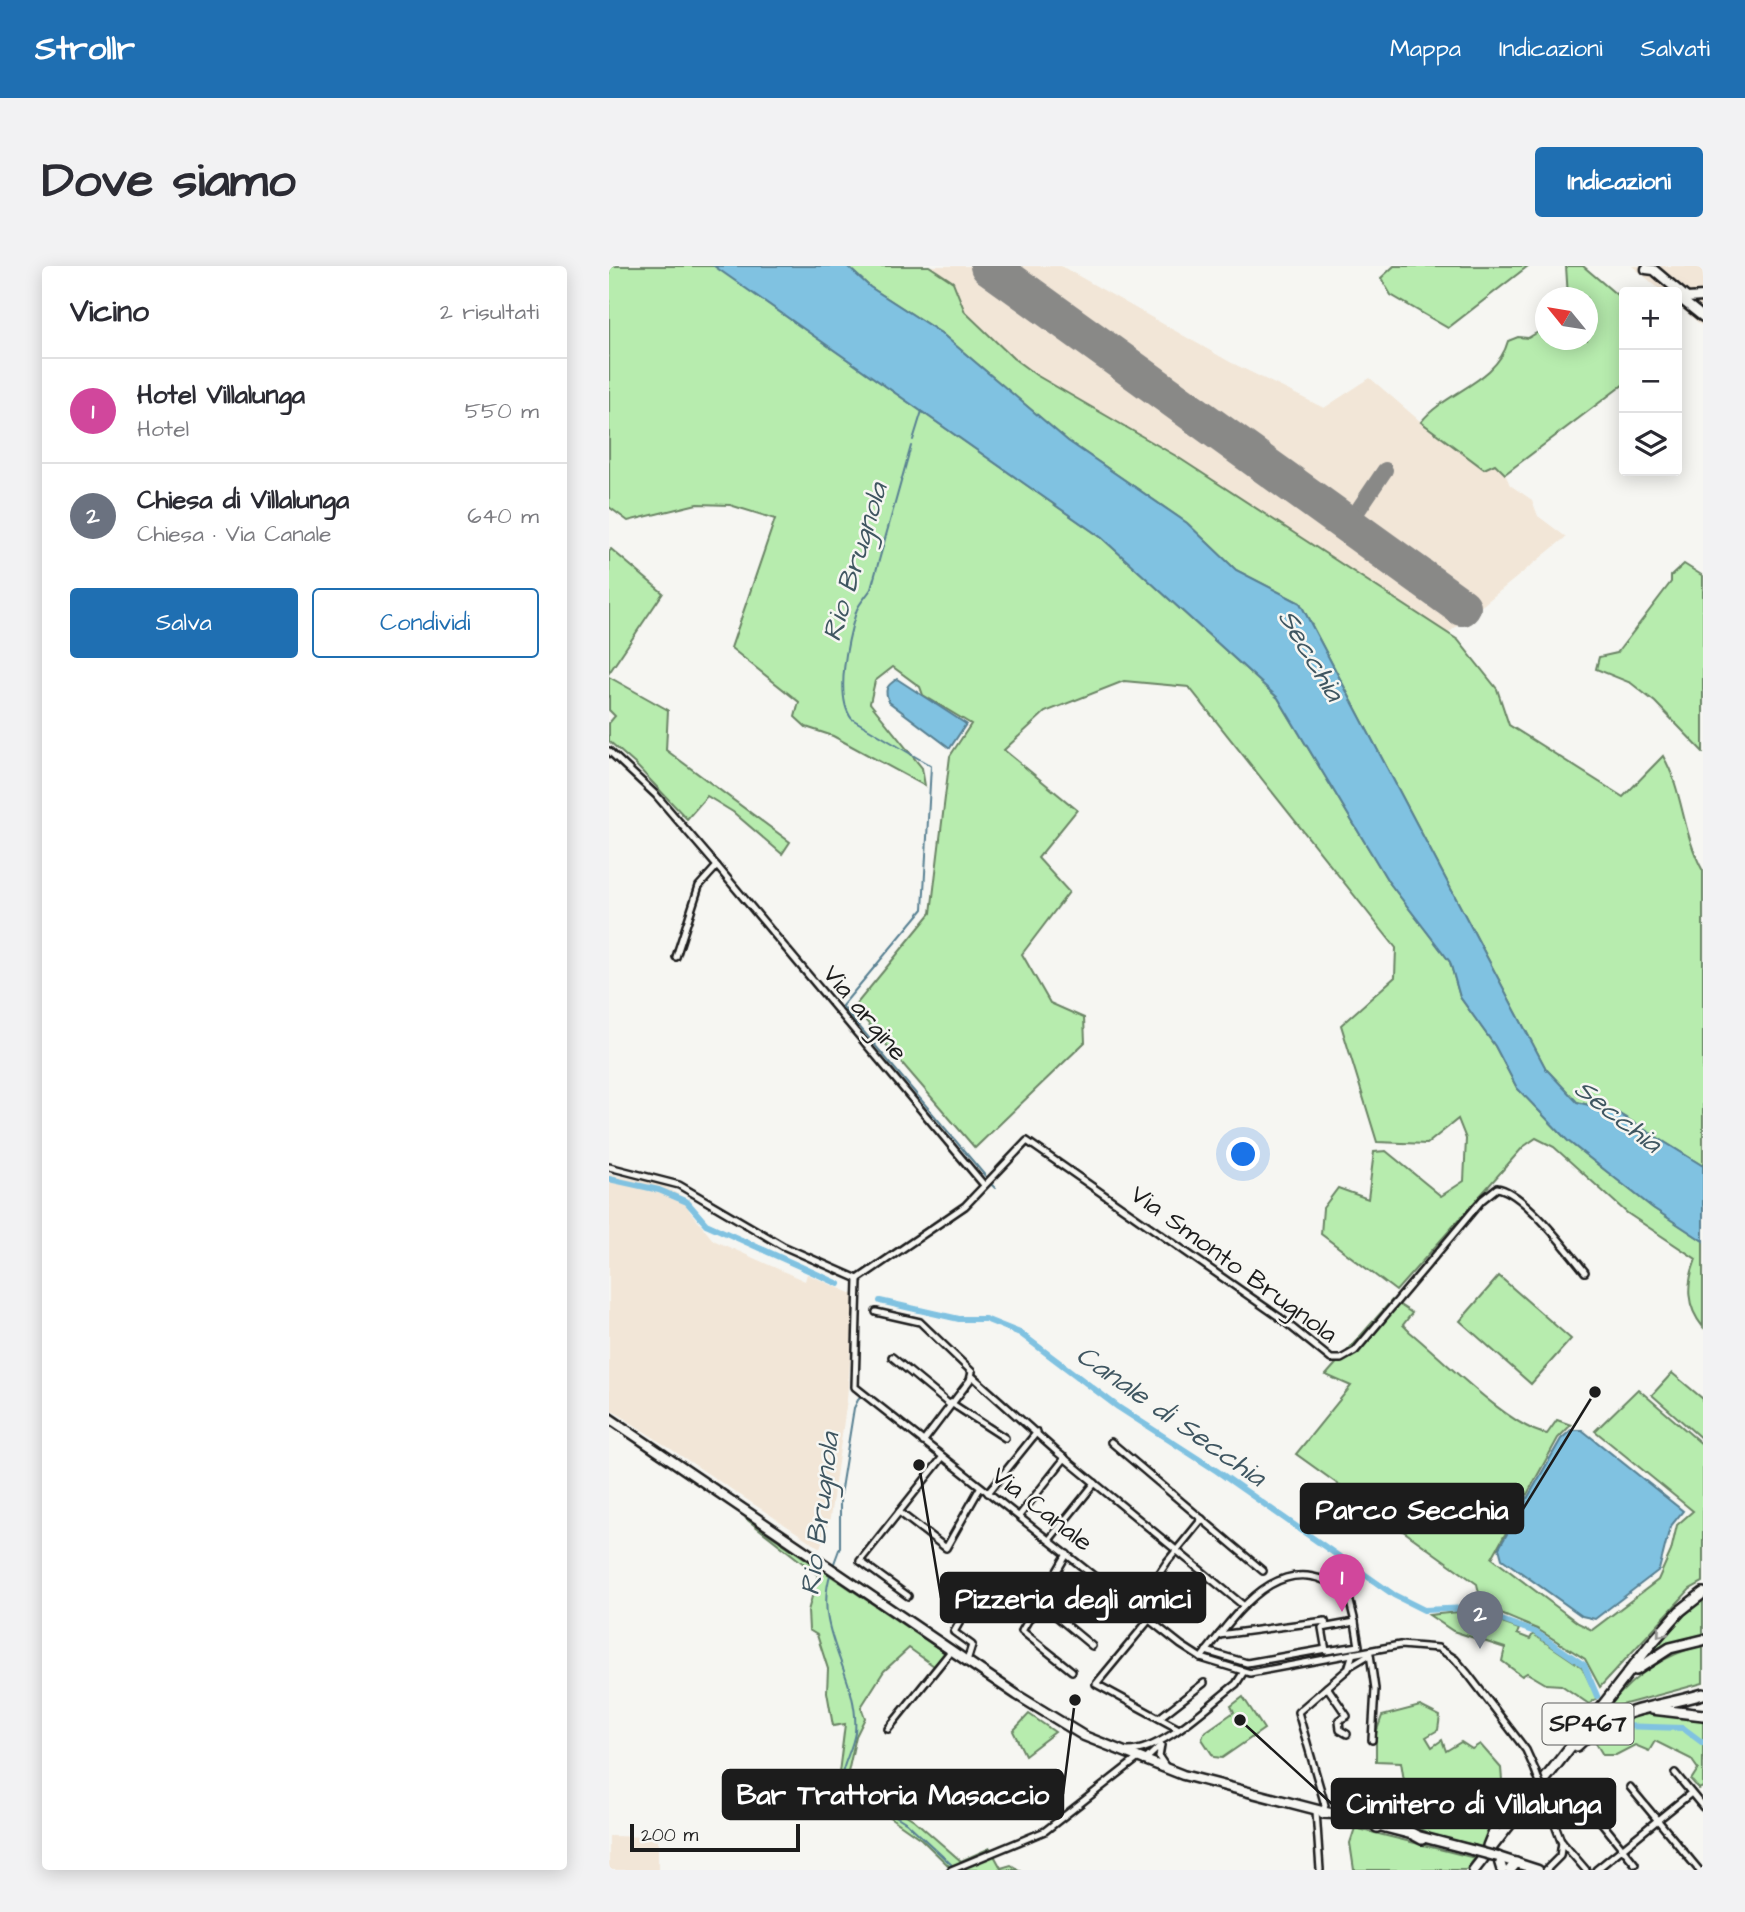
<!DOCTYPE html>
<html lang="it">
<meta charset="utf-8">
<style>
:root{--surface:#fff;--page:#f2f2f3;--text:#2b2b33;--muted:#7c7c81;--line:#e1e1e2;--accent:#1f6fb2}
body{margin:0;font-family:"Architects Daughter",sans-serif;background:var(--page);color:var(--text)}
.controls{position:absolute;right:21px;top:21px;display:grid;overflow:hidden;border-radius:7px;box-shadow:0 4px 18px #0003}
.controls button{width:63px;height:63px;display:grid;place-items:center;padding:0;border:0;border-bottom:2px solid var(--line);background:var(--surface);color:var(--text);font:35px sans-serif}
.compass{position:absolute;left:926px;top:21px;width:63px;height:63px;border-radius:50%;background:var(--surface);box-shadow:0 4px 18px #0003;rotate:300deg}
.scale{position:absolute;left:21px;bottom:18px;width:170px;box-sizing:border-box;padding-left:7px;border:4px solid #1c1c1c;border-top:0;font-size:19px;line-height:24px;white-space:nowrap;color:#1c1c1c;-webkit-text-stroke:5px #f6f6f2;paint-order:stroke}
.you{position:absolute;left:635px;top:889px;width:24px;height:24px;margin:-18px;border:5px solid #fff;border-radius:50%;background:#1a73e8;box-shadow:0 0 0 10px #1a73e833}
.badge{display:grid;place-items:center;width:46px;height:46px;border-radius:50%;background:var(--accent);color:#fff;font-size:23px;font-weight:700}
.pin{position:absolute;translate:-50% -58px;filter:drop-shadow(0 2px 4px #0008)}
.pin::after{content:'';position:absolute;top:37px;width:24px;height:21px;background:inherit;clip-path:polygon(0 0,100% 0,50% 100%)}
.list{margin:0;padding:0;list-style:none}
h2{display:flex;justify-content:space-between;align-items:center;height:91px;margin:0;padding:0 28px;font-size:30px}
h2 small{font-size:23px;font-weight:400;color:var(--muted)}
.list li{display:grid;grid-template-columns:46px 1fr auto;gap:21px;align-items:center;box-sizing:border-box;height:105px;padding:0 28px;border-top:2px solid var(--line)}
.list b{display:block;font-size:26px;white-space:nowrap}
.list p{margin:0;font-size:23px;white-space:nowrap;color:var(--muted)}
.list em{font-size:23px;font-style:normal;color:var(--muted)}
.actions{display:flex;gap:14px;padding:21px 28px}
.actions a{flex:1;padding:16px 0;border:2px solid var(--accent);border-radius:7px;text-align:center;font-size:24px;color:var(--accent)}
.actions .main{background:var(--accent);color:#fff}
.icon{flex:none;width:38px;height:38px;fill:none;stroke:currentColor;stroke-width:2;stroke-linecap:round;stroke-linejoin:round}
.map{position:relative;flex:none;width:1094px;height:1604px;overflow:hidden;border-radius:7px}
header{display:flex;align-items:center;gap:42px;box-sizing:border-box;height:98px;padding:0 35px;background:var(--accent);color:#fff}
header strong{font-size:33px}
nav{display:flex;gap:38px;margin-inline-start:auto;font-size:24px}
.intro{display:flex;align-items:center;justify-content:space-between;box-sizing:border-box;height:168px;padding:0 42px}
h1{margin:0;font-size:49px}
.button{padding:18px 32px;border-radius:7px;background:var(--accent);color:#fff;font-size:24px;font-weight:700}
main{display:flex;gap:42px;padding:0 42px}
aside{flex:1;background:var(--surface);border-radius:7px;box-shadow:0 4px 18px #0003}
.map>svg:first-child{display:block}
</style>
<header>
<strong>Strollr</strong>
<nav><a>Mappa</a><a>Indicazioni</a><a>Salvati</a></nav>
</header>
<div class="intro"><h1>Dove siamo</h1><a class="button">Indicazioni</a></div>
<main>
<aside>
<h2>Vicino<small>2 risultati</small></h2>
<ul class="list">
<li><span class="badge" style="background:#d1479c">1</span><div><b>Hotel Villalunga</b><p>Hotel</p></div><em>550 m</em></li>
<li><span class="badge" style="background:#6b7280">2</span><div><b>Chiesa di Villalunga</b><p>Chiesa · Via Canale</p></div><em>640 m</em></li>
</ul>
<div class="actions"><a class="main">Salva</a><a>Condividi</a></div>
</aside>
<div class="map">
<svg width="1094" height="1604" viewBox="0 0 1094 1604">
<rect width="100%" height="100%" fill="#f6f6f2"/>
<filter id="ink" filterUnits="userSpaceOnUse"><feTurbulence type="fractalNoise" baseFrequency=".0143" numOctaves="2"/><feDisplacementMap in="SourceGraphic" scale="14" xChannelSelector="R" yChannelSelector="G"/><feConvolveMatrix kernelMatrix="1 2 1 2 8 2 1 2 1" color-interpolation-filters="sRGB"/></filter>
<g filter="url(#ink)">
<g fill="#f2e6d7">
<polygon points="320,0 452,0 621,96 715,142 761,112 812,156 894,203 901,219 923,234 929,250 957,271 837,369 567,190 427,109 404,92 356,46 344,16"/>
<polygon points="1023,0 1094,0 1094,61 1068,38 1068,26 1054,26"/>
<polygon points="0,908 53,919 83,936 80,944 104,974 196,1015 198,1008 246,1029 238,1134 221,1252 211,1282 0,1142"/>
<polygon points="0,1570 49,1571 49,1604 0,1604"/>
</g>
<g fill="#b7ecae" stroke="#6a8465" stroke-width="2">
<path d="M0 0H106L493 272 669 432 779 615 841 696 851 731 886 780 908 822 959 875 1044 942 1094 975V1061C1077 1040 1077 1019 1087 993L1018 947 945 881 927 872 914 881 787 1025 712 968 714 942 729 922 759 933 765 886 777 885 832 930 855 915 857 873 849 853 818 878 768 876 732 759 786 711 787 682 580 421 515 415 436 446 395 484 468 544 429 592 460 626 413 688 441 737 475 752 476 776 366 882 245 741 322 647 341 490 362 458 314 429 311 421 284 401 266 415 261 437 313 502 316 520 224 470 197 461 186 451 190 436 122 382 166 253 121 239 88 238 19 255 0 241Z"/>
<path d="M238 0H320L344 16 356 46 404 92 427 109 567 190 849 374 888 423 900 459 1014 531 1054 490C1074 524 1073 567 1094 605V900L1007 846 968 836 937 803 691 337 627 304 578 257 459 175 332 67 261 21Z"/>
<polygon points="785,0 919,0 839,62 782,29 772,12"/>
<path d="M957 0H974L1015 35V118L896 208 886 198 875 203 812 156C837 125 888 116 899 75L909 71 919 72 936 62V74H978V32L959 31Z"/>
<polygon points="2,283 54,327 0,407 0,286"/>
<polygon points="1075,298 1094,310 1094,486 1046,436 1022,417 987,403 990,391 1008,387 1062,316 1062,310"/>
<polygon points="0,411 59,444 57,484 181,576 173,588 124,546 98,530 78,553 26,498 0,475 0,457 6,450 0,444"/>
<polygon points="890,1010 962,1073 922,1118 851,1055"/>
<path d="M783 1034 803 1047 794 1059 801 1066C832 1091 902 1163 938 1168L948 1154 962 1159 949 1172 883 1292 969 1357 983 1364 1049 1314 1062 1285 1068 1259 1084 1245 986 1165 1029 1123 1094 1179V1316L1081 1323 991 1421 976 1393 928 1363 873 1340 868 1318 687 1188 742 1120 717 1109Z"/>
<polygon points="1063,1107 1094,1133 1094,1174 1043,1129"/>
<polygon points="136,1252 336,1387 325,1400 300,1382 275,1405 252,1441 256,1452 247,1470 238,1511 305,1554 352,1595 381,1582 392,1602 402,1599 410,1604 344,1604 312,1573 229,1515 236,1458 224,1460 218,1426 219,1403 208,1369 200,1364 199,1345 209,1309"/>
<polygon points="1094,1332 1094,1370 1050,1382 1040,1388 1054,1369"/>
<polygon points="859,1345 910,1363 908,1368 921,1373 924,1368 973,1401 988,1432 980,1438 952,1419 937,1418 918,1407 913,1410 893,1395 896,1382 844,1365 820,1349"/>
<path d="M1094 1379V1417L1009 1440H1000C1027 1408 1054 1389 1094 1379Z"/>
<polygon points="634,1431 655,1463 613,1492 605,1491 593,1473 595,1467 625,1446 622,1440"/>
<polygon points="811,1440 831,1450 829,1464 817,1471 823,1481 833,1474 837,1485 852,1476 863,1483 871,1478 892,1502 893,1514 906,1531 894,1534 797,1527 792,1496 767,1495 767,1467 773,1450"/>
<polygon points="420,1448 446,1466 416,1489 404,1465"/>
<path d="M1071 1448 1094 1454V1521L1090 1523 1082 1514 1089 1503 1082 1493 1046 1475 1040 1485 1026 1479 1007 1489H994L985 1474C1014 1447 1032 1447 1071 1448Z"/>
<polygon points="798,1541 841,1542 882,1551 883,1566 873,1581 825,1570 788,1552 789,1543"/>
<polygon points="746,1562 866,1592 857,1604 745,1604 741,1577"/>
</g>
<g fill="#80c2e1" stroke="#588092" stroke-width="2">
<polygon points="105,0 238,0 261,21 332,67 459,175 578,257 627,304 691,337 937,803 968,836 1007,846 1094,900 1094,975 1044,942 959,875 908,822 886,780 851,731 841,696 779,615 669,432 493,272"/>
<path d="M288 413 357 458 341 482 280 436C275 424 277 420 288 413Z"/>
<polygon points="962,1164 973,1164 1074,1245 1061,1261 1050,1304 986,1353 973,1350 893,1293 890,1282 952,1173"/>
</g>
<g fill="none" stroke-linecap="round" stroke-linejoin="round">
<g stroke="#588092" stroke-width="2">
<polyline points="304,174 313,145"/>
<path d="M302 180 262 323C257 331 249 338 247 346 239 373 225 431 243 453L322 500 314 643 233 740 378 912"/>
<polyline points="381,917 386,922"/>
<polyline points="224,1300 231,1281 231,1229 245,1142 251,1130"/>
<path d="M222 1306C202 1365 251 1409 246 1466 244 1482 234 1497 232 1513L236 1519 298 1557 345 1601"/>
</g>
<g stroke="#80c2e1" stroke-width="6">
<polyline points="0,913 50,924 78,936 97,958 230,1018"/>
<polyline points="271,1035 350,1053 376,1053 411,1067 509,1141 608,1205 785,1329 815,1344 859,1342 926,1366 975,1399 988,1430"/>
<polyline points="1011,1460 1074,1462 1094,1477"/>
</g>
<polyline stroke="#898987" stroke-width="16" points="739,259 776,204"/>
<polyline stroke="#898987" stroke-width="38" points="380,0 853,341"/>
<defs>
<g id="street">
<polyline points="0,485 47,529 108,600 375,919"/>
<polyline points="67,691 90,620 108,600"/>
<polyline points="0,901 70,919 174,980 249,1013"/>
<path d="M249 1013 356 940 418 875 670 1051 722 1093H732L746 1085 873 934 888 922C914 925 959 985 976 1006"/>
<polyline points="249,1013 246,1121 572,1379 592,1392 641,1407 791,1379 829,1382 846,1393 859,1408 917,1484 926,1504"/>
<polyline points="267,1046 311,1056 363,1106 361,1114 314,1176"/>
<polyline points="283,1091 341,1139"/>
<polyline points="363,1110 448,1186 635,1340"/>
<polyline points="342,1137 396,1172"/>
<polyline points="502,1176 654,1305"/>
<polyline points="379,1227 428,1166"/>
<polyline points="290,1246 337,1282 371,1222"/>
<polyline points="410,1250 456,1192"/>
<polyline points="440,1274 486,1217"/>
<polyline points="458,1288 413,1365 463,1405"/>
<polyline points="299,1330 251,1295 333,1192"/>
<polyline points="430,1336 483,1380"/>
<polyline points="527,1343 558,1296 593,1253"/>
<polyline points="540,1354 487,1418 568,1462"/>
<polygon points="746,1356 750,1380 717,1385 713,1362"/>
<polyline points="610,1369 716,1355 717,1361"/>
<polyline points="597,1385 638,1397 717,1383"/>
<path d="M592 1392C631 1343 673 1277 739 1328L746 1356"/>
<polyline points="358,1395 363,1379 345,1366 360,1340"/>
<polyline points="741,1400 761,1388 766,1423 763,1474"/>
<polyline points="718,1421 738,1450 730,1454 731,1464 738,1468"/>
<polyline points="550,1452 595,1417"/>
<polyline points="279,1463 342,1385"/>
<polyline points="552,1479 550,1491 556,1500"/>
<path d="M518 1485C553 1486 599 1439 627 1418L634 1407"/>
<polyline points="535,1495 551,1480"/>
<polyline points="1066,1507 1094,1541"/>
<polyline points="1021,1521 1090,1604"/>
<polyline points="938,1537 952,1575 977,1604"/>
<polyline points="980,1541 1026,1598"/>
<polyline points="707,1545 711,1604"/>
<polyline points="984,1546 1000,1534"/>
<polyline points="714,1547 716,1539 689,1446 739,1403 744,1387"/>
<polyline points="342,1604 436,1565 528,1493"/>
<polyline points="937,1604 951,1590 953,1576"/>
<polyline points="987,1604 1082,1527"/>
</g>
<g id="secondary">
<polyline points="1037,3 1045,4 1078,32 1094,31"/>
<polyline points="1069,31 1094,51"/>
<polyline points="0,1152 408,1429 475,1470 574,1509 863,1584"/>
<polyline points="889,1591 929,1604"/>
</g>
<g id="primary">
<polyline points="1027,1404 1061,1382 1094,1374"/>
<polyline points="1043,1443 1094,1449"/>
<path d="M968 1480C1006 1440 1045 1443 1094 1428"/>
<polyline points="874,1541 884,1549 888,1558 879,1580"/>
<polyline points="783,1542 784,1557 813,1573"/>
<polyline points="714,1547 762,1549 780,1539 802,1534 894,1541 909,1537 922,1526"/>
<polyline points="768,1561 782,1543"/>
<polyline points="889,1591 893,1604"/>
<polyline points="865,1604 1041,1379 1071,1345 1094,1327"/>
<polyline points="901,1604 907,1597"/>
</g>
</defs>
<use href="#street" stroke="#1c1c1c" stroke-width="10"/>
<use href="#secondary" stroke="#1c1c1c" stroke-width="13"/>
<use href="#primary" stroke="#1c1c1c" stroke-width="14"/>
<use href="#street" stroke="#f6f6f2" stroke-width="5"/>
<use href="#secondary" stroke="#f6f6f2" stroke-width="8"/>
<use href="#primary" stroke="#f6f6f2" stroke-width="9"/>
<defs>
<polyline id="street-bridge" points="926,1504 938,1537"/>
<polyline id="secondary-bridge" points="863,1584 889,1591"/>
</defs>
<use href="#street-bridge" stroke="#1c1c1c" stroke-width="10" stroke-linecap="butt"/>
<use href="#secondary-bridge" stroke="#1c1c1c" stroke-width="13" stroke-linecap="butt"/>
<use href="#street-bridge" stroke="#f6f6f2" stroke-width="5"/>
<use href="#secondary-bridge" stroke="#f6f6f2" stroke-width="8"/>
</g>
<defs><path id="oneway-chevron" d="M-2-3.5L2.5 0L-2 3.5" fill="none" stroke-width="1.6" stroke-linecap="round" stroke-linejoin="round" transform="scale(1.75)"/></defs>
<use stroke="#949492" href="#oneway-chevron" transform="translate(1052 1367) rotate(130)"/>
</g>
<g text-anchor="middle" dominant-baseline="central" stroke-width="5" stroke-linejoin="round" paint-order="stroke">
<rect fill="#f6f6f2" stroke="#5d5d5c" stroke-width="2" x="933.5" y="1437.5" width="91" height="41" rx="5"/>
<g font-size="24" font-weight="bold" fill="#1c1c1c">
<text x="979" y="1458">SP467</text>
</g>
<g font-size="26" fill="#1c1c1c" stroke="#f6f6f2">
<text transform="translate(256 747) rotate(50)">Via argine</text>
<text transform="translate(625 998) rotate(36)">Via Smonto Brugnola</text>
<text transform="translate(433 1243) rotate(38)">Via Canale</text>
</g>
<g font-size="28" font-style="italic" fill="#3f5661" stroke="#f6f6f2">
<text transform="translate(246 296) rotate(-73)">Rio Brugnola</text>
<text transform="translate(702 389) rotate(59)">Secchia</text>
<text transform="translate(1009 850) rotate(38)">Secchia</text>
<text transform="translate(562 1150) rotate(35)">Canale di Secchia</text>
<text transform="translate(211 1248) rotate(-83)">Rio Brugnola</text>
</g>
</g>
<path fill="none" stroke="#1c1c1c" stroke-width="2.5" d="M986 1126L914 1243M310 1199L332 1332M466 1434L454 1528M631 1454L723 1538"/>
<g fill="#1c1c1c" stroke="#f6f6f2" stroke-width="2.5">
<circle cx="986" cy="1126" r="7"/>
<circle cx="310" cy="1199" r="7"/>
<circle cx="466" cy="1434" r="7"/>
<circle cx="631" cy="1454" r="7"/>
</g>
<g fill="#1c1c1c" stroke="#1c1c1c" stroke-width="2.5">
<rect x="692" y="1218" width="222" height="49" rx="7"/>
<rect x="332" y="1307" width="264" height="49" rx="7"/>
<rect x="114" y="1504" width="340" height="49" rx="7"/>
<rect x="723" y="1513" width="283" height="49" rx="7"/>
</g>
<g font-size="28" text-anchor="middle" font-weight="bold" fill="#fff">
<text x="803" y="1253">Parco Secchia</text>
<text x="464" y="1342">Pizzeria degli amici</text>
<text x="284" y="1538">Bar Trattoria Masaccio</text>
<text x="865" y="1547">Cimitero di Villalunga</text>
</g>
</svg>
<div class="controls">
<button>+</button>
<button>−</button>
<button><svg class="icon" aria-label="layers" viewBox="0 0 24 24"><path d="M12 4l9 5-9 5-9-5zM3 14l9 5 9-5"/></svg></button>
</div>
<svg class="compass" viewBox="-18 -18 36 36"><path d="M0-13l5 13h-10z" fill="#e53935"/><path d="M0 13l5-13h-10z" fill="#7c7c81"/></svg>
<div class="scale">200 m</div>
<div class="you"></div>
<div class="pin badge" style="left:733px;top:1346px;background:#d1479c">1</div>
<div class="pin badge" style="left:871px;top:1383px;background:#6b7280">2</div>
</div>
</main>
